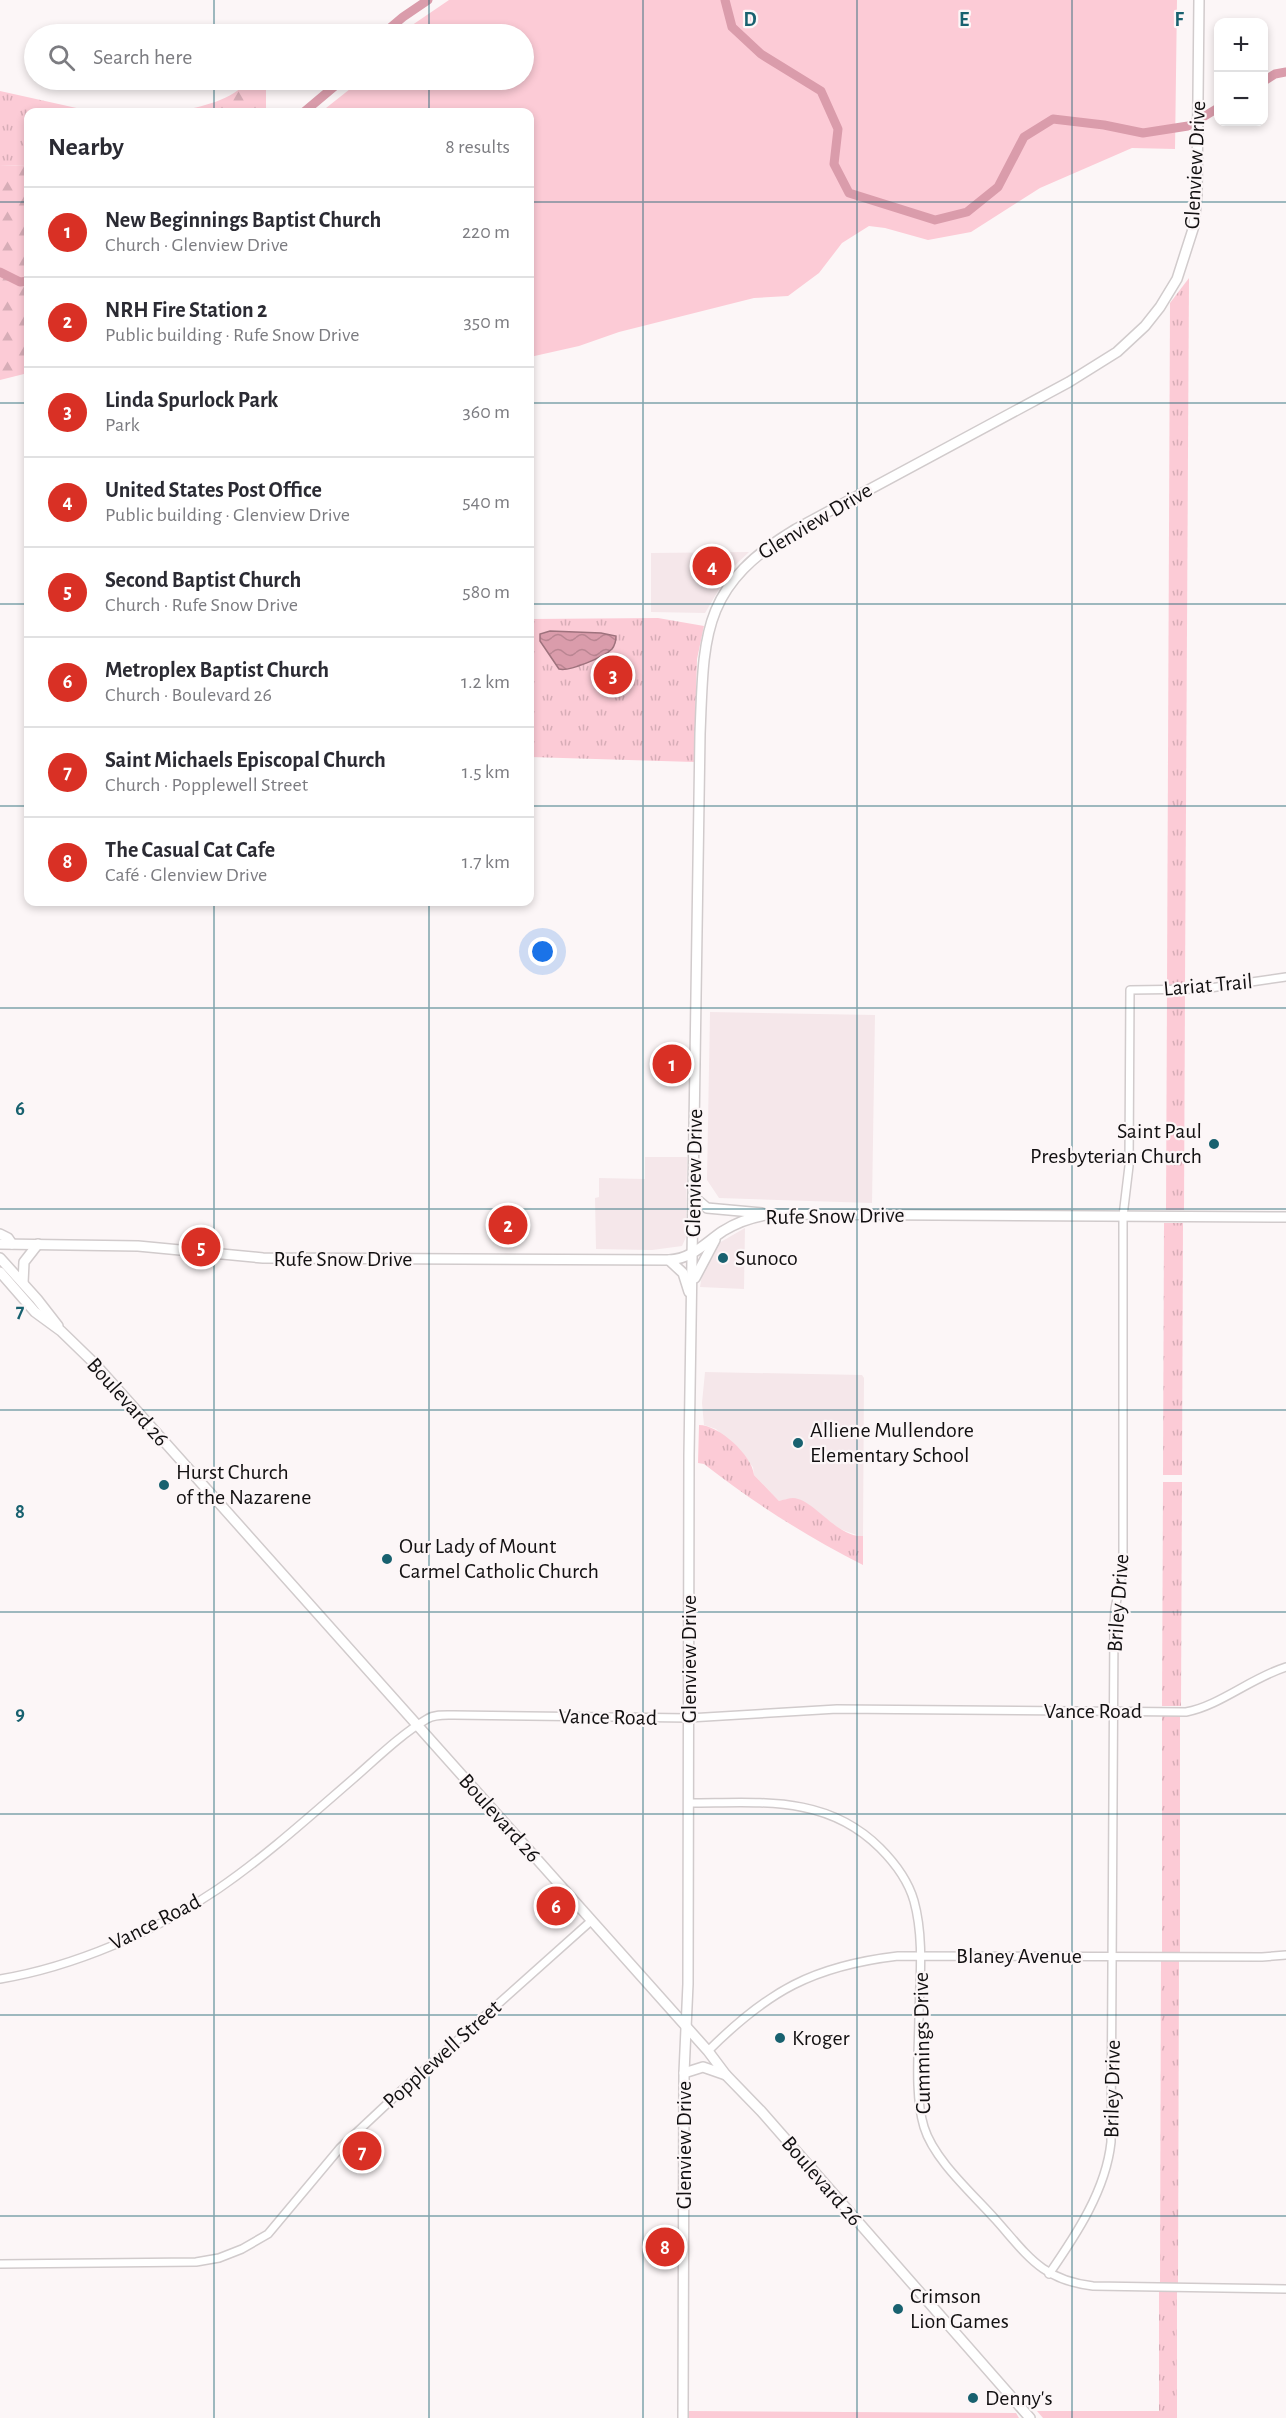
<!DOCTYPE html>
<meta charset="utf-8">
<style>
:root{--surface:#fff;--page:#f2f2f3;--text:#2b2b33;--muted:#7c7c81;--line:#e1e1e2;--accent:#d93025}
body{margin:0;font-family:"Alegreya Sans",sans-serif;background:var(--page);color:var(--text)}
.controls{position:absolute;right:18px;top:18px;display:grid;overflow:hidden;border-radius:12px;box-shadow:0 3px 9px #0003}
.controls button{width:54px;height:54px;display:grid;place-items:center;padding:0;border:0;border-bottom:2px solid var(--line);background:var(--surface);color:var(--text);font:30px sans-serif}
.you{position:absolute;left:543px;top:952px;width:21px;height:21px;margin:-15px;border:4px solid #fff;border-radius:50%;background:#1a73e8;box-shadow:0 0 0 9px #1a73e833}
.badge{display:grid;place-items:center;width:39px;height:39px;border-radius:50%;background:var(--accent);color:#fff;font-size:20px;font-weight:700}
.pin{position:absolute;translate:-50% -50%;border:3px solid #fff;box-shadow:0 2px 6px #0006}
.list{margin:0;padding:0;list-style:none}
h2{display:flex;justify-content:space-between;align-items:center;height:78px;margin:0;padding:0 24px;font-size:26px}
h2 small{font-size:20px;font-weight:400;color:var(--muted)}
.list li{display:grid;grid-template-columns:39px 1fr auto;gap:18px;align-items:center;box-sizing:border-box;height:90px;padding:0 24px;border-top:2px solid var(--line)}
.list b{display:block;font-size:22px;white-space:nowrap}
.list p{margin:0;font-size:20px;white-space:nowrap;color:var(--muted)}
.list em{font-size:20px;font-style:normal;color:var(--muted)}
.icon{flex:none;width:33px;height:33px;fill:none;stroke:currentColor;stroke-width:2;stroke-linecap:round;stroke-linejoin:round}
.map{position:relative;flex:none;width:1286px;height:2418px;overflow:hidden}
.search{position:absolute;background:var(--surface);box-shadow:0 3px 9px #0003;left:24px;top:24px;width:510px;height:66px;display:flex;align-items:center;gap:15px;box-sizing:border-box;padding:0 21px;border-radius:33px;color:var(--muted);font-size:22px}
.panel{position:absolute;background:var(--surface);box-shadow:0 3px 9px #0003;left:24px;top:108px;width:510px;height:798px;border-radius:12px}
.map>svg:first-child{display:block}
</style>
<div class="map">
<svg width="1286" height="2418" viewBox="0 0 1286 2418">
<defs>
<pattern id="forest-firs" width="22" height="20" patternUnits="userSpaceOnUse" patternTransform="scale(1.5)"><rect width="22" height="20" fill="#fccbd6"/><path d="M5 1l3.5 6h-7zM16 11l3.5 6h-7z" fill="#d7adb7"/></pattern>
<pattern id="park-tufts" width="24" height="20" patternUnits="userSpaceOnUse" patternTransform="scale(1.5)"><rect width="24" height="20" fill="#fccbd6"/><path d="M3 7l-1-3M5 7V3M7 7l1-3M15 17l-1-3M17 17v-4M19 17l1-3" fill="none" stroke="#d7adb7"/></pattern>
<pattern id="water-waves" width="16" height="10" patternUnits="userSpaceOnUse" patternTransform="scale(1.5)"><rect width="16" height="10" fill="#da9cab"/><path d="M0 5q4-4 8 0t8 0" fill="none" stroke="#ba8592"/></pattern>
</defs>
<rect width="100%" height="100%" fill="#fcf6f7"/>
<g fill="#f5e7ea">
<polygon points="749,552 731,569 705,613 651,612 651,553"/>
<polygon points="710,1012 875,1015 872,1203 719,1198 707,1180"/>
<polygon points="645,1157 687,1157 686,1237 682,1246 652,1250 596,1249 595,1198 599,1197 599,1178 645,1179"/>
<polygon points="745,1228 744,1289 700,1287 703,1269 719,1243"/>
<polygon points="705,1372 862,1375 864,1378 863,1536 859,1536 840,1529 807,1505 793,1498 779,1501 754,1475 753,1467 716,1429 704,1425 702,1403"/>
</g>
<g fill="#fccbd6">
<polygon points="449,0 1177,0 1175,149 1132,148 1040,188 971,232 928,240 885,228 869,226 842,243 819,273 788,296 754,298 619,332 579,346 530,357 530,112 321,112 350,89 356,80 524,80 524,34 399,34"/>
<polygon points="688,2411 1016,2413 1019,2418 688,2418"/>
</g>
<g fill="url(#forest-firs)">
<path d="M248 80 266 81V112H177C201 106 233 101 248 80Z"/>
<polygon points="0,165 28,166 28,373 0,380"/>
</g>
<g fill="url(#park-tufts)">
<polygon points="0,91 90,111 140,110 140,112 28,112 28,166 0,165"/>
<polygon points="1189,278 1185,985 1167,985 1170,303"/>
<polygon points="658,618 704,626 697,659 694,762 530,757 530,619"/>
<polygon points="1167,993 1185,993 1184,1210 1166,1210"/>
<polygon points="1164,1223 1183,1223 1182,1475 1163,1475"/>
<path d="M699 1425C719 1425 752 1455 754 1475L779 1501C783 1500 789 1498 793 1498 814 1499 837 1538 863 1536V1565C806 1536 754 1503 704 1464L698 1463Z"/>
<polygon points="1163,1482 1182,1482 1181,1706 1162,1706"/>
<rect x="1162" y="1715" width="18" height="238"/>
<polygon points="1161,1961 1179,1961 1178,2284 1160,2284"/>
<polygon points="1159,2291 1177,2291 1177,2418 1043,2418 1037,2411 1159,2411"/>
</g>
<path fill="url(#water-waves)" stroke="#9e727d" stroke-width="1.5" d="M550 631 601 633 616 636C616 641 615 645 612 649 604 657 569 672 559 669L540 641V634Z"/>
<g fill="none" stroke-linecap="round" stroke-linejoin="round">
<g stroke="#da9cab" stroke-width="9">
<polyline points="725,0 732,27 761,54 821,91 838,129 834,164 849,193 935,220 967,212 998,187 1024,137 1053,119 1104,125 1143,133 1188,126 1218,108"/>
<polyline points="383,34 403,17 428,0"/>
<polyline points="1264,81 1275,74 1286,72"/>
<polyline points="304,112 342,80"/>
<polyline points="0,272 20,282 28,281"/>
</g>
<defs>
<g id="minor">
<path d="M689 1803C759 1803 826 1794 880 1848 896 1864 908 1880 914 1901 924 1937 920 1977 919 2014 919 2048 914 2094 924 2127 934 2160 973 2194 996 2220 1028 2256 1042 2280 1093 2286L1286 2289"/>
<path d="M0 1979C73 1967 157 1931 218 1889 266 1856 309 1817 353 1779 376 1759 400 1735 427 1719 435 1714 446 1715 454 1715L689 1718 837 1709 1186 1712C1219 1706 1251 1678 1286 1667"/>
<path d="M708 2051C768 1991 813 1966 898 1956L1262 1957 1286 1955"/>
<polyline points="0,2264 196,2262 219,2258 242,2249 268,2234 340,2148 404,2088 591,1921"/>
<path d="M1049 2274C1076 2235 1106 2190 1111 2142L1114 1625 1115 1609 1123 1568V1216L1129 1166 1130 990 1203 989 1286 977"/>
</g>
<g id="major">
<polyline points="694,1197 707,1208 762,1213"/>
<polyline points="0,1234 8,1238 12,1244"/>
<path d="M0 1244 138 1246 263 1258 669 1260C692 1259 705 1243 723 1231 739 1221 755 1216 773 1214L1286 1217"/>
<polyline points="0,1258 37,1299 58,1326"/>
<polyline points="669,1260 683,1273 689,1292"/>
<polyline points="0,1272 35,1312 61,1331 95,1364 708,2051 726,2075 761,2111 1030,2418"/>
<polyline points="695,1278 715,1240"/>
<polyline points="23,1283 24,1262 38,1244"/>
<polyline points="684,2073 703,2067 726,2075"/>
<path d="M683 2418 684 2073 688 1984 689 1456 700 734C704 633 701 586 796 529L1069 382 1117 352 1145 326 1160 307 1177 279 1194 226 1197 194 1199 0"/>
</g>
</defs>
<use href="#minor" stroke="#d1cbcc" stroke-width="10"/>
<use href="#major" stroke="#d1cbcc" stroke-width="12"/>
<use href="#minor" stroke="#fff" stroke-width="7"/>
<use href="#major" stroke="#fff" stroke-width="9"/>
</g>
<path fill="none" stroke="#18616f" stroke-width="1.5" stroke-opacity="0.55" d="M214 0V34M429 0V34M643 0V2418M857 0V2418M1072 0V2418M214 80V112M429 80V112M0 202H28M530 202H1286M0 403H28M530 403H1286M0 604H28M530 604H1286M0 806H28M530 806H1286M214 902V2418M429 902V2418M0 1008H1286M0 1209H1286M0 1410H1286M0 1612H1286M0 1814H1286M0 2015H1286M0 2216H1286"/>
<g fill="#18616f" stroke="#fcf6f7" stroke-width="2">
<circle cx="1214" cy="1144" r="6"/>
<circle cx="723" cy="1258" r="6"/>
<circle cx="798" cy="1443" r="6"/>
<circle cx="164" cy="1485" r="6"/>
<circle cx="387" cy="1559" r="6"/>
<circle cx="780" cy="2038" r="6"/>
<circle cx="898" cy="2309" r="6"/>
<circle cx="973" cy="2398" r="6"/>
</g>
<g text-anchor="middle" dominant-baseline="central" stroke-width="4.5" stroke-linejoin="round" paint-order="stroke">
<g font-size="22" fill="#121011" stroke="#fcf6f7">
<text transform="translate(1195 165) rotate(-87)">Glenview Drive</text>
<text transform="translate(815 521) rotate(-31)">Glenview Drive</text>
<text transform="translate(1208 985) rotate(-5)">Lariat Trail</text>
<text transform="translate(694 1173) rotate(-89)">Glenview Drive</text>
<text transform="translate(835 1216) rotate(-1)">Rufe Snow Drive</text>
<text x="343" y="1259">Rufe Snow Drive</text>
<text transform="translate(128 1402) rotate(48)">Boulevard 26</text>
<text transform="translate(1118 1603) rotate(-86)">Briley Drive</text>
<text transform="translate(689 1659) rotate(-90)">Glenview Drive</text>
<text x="1093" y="1711">Vance Road</text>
<text transform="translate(608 1717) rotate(1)">Vance Road</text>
<text transform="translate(500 1818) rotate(48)">Boulevard 26</text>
<text transform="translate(155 1922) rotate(-27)">Vance Road</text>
<text x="1019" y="1956">Blaney Avenue</text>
<text transform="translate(922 2043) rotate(-91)">Cummings Drive</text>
<text transform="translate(442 2054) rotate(-42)">Popplewell Street</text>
<text transform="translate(1112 2089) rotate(-89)">Briley Drive</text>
<text transform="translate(684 2145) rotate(-90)">Glenview Drive</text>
<text transform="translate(822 2181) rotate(49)">Boulevard 26</text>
</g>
<g font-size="22" fill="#121011" stroke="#fcf6f7" text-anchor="start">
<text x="1202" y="1131" text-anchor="end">Saint Paul<tspan x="1202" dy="25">Presbyterian Church</tspan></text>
<text x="735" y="1258">Sunoco</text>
<text x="810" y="1430">Alliene Mullendore<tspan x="810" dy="25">Elementary School</tspan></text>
<text x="176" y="1472">Hurst Church<tspan x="176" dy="25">of the Nazarene</tspan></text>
<text x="399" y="1546">Our Lady of Mount<tspan x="399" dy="25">Carmel Catholic Church</tspan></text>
<text x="792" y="2038">Kroger</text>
<text x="910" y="2296">Crimson<tspan x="910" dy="25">Lion Games</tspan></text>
<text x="985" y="2398">Denny's</text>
</g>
</g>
<g font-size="20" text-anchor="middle" font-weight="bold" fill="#18616f" stroke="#fcf6f7" stroke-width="4.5" stroke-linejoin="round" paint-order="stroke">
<text x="750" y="26">D</text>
<text x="964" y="26">E</text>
<text x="1179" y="26">F</text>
<text x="20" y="1115">6</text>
<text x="20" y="1317">7</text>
<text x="20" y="1518">8</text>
<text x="20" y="1720">9</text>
</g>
</svg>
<div class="controls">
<button>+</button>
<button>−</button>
</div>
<div class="you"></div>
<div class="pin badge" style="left:672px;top:1064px">1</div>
<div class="pin badge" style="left:508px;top:1225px">2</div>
<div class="pin badge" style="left:613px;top:675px">3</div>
<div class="pin badge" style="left:712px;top:566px">4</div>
<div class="pin badge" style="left:201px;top:1247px">5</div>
<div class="pin badge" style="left:556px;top:1906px">6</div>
<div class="pin badge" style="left:362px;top:2151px">7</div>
<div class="pin badge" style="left:665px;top:2247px">8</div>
<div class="search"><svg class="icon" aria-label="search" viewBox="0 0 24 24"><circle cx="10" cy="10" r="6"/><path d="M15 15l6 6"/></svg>Search here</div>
<section class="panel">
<h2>Nearby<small>8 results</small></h2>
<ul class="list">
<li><span class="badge">1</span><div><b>New Beginnings Baptist Church</b><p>Church · Glenview Drive</p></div><em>220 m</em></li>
<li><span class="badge">2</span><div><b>NRH Fire Station 2</b><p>Public building · Rufe Snow Drive</p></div><em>350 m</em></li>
<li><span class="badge">3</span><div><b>Linda Spurlock Park</b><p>Park</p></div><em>360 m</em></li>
<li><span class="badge">4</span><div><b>United States Post Office</b><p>Public building · Glenview Drive</p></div><em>540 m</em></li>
<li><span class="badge">5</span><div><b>Second Baptist Church</b><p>Church · Rufe Snow Drive</p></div><em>580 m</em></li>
<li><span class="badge">6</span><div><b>Metroplex Baptist Church</b><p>Church · Boulevard 26</p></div><em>1.2 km</em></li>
<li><span class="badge">7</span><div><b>Saint Michaels Episcopal Church</b><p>Church · Popplewell Street</p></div><em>1.5 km</em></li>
<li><span class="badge">8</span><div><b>The Casual Cat Cafe</b><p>Café · Glenview Drive</p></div><em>1.7 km</em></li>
</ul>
</section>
</div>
